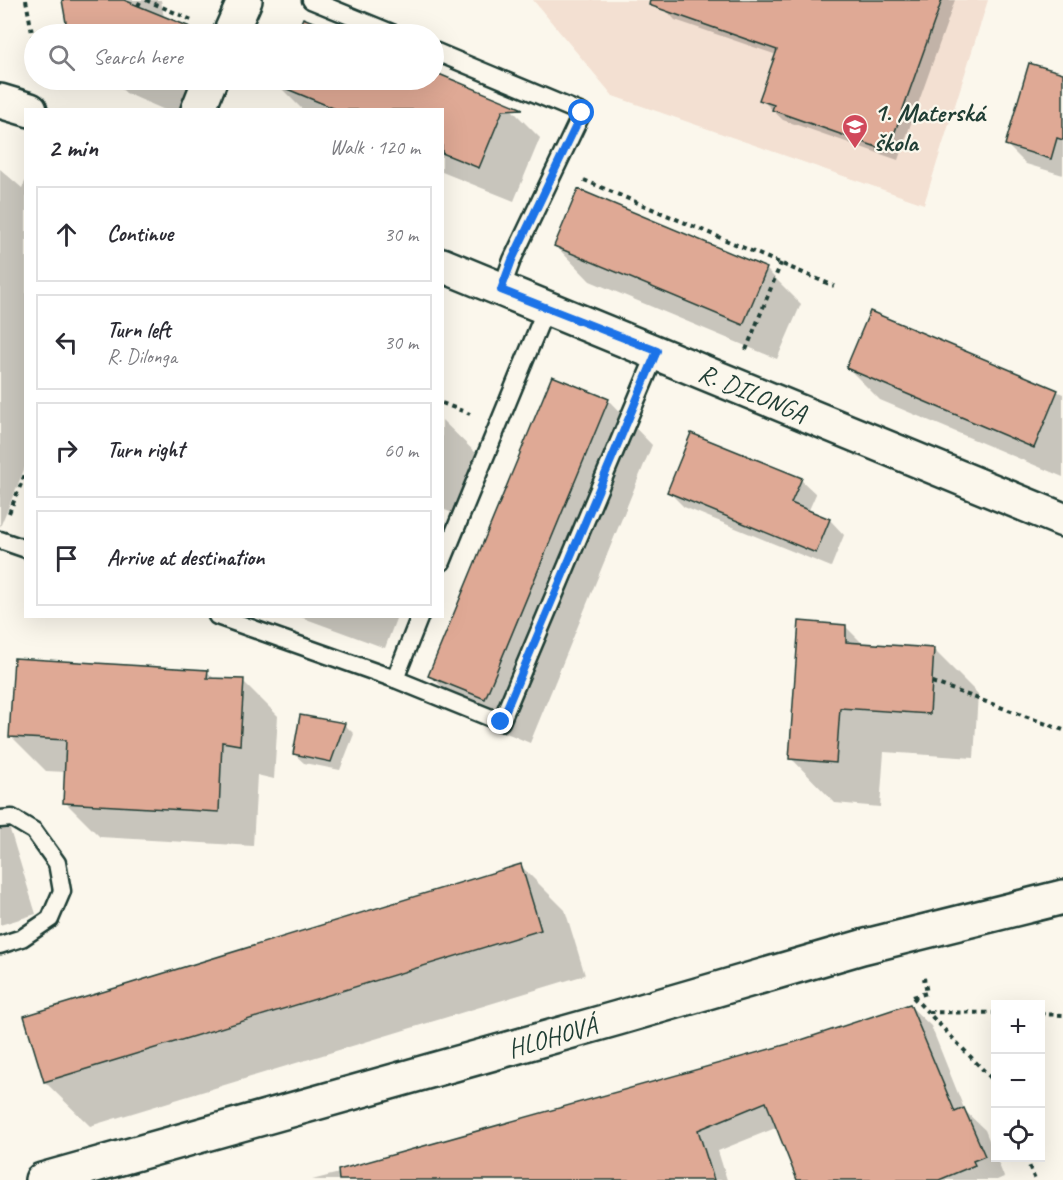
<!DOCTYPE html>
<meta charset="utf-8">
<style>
:root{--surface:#fff;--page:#f2f2f3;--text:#2b2b33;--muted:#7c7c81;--line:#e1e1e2}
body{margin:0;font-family:Caveat,sans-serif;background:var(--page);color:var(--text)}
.controls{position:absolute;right:18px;bottom:18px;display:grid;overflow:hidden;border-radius:0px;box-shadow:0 6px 24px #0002}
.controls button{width:54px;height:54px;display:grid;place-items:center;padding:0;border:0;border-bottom:2px solid var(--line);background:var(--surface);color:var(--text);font:30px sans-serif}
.stop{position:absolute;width:18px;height:18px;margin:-14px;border:4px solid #1a73e8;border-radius:50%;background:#fff}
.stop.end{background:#1a73e8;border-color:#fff;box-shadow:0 2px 6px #0008}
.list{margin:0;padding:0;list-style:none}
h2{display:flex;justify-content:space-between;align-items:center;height:78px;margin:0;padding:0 24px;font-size:26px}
h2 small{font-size:20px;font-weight:400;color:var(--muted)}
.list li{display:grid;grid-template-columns:39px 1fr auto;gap:18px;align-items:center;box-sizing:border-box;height:96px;margin:0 12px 12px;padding:0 12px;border:2px solid var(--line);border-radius:0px}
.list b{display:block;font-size:22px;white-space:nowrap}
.list p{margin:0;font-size:20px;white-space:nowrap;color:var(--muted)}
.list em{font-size:20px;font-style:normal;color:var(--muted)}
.icon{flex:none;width:33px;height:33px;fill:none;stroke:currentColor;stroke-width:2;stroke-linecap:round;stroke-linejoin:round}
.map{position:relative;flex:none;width:1063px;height:1180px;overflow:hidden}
.search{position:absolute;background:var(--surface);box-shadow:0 6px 24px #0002;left:24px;top:24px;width:420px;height:66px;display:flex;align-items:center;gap:15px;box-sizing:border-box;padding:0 21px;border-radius:33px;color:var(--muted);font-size:22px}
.panel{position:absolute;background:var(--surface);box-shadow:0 6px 24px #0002;left:24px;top:108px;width:420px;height:510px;border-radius:0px}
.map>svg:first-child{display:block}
</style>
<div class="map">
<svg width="1063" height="1180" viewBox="0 0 1063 1180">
<rect width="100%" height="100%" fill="#fbf7ec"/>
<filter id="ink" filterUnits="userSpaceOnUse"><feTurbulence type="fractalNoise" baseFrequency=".0167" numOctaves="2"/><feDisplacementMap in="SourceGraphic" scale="12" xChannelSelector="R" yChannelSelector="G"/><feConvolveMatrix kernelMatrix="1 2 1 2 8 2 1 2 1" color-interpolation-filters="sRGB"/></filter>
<g filter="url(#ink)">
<polygon fill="#f3e0d2" points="533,0 988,0 924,204 613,96"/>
<g fill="#0003">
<polygon points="63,0 161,0 164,18 189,29 195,34 72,34 69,32"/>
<polygon points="669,0 955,0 898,160 783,120 761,99 777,55 675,20 666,10"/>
<polygon points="304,20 339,34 298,34"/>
<polygon points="434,73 505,103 540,138 514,201 442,172 442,110 303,110 277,84 279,80 434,80"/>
<polygon points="1063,74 1063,175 1026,164 1007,145"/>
<polygon points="112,80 231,80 218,110 165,110 126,93"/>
<polygon points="0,169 22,188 26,180 26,465 0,527"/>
<polygon points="556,246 766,269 801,304 777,359 590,281"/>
<polygon points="871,313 1063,394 1063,477 880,400 848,368"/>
<polygon points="608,400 652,445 530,743 475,720 430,675"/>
<polygon points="442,420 484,461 461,516 442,509"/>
<polygon points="801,480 816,494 808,512 830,520 844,535 831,567 684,507 669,492"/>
<polygon points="298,616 397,616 385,648"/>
<polygon points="845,626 864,645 933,649 978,694 974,758 884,752 880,807 835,803 791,758"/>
<polygon points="207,672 215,679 243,681 278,716 274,779 257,775 253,846 100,837 65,802 66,772 46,771 11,736"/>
<polygon points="344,724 354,734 340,770 304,763 294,754"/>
<polygon points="0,811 6,817 36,914 0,925"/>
<polygon points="520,865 565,910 585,975 90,1126 45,1082"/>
<polygon points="910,1006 931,1026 965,1111 985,1130 1004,1177 997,1180 798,1180 778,1127 718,1151 727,1180 312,1180 378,1163 845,1028"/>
</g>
<g fill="#dfa995" stroke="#1f3d34" stroke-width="1.5">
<polygon points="62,0 124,0 190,27 187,34 68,34"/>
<polygon points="650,0 942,0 888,151 772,110 774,105 759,100 777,50 649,5"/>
<polygon points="303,18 343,34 296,34"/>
<polygon points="1029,63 1063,73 1063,140 1057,138 1051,159 1005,145"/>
<polygon points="434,72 523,109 503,110 479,168 442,153 442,110 338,110 275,84 277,80 434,80"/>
<polygon points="578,189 767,268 743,325 554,246"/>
<polygon points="870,311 1058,390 1034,448 846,368"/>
<polygon points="552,376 609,399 485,699 428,676"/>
<polygon points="691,433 802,478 791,503 830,519 816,553 667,492"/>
<polygon points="799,621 846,625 846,642 934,648 930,714 840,708 836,763 789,759"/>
<polygon points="14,658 208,670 207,678 244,679 240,745 222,742 219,812 63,803 66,740 9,737"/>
<polygon points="300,715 345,723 331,762 293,754"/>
<polygon points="521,864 541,930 44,1082 24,1016"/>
<polygon points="910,1004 955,1112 964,1108 985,1156 973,1161 975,1165 939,1180 797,1180 766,1102 698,1130 714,1180 339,1180 338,1170 795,1042"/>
</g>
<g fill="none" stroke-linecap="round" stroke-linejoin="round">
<defs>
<g id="lane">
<polyline points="311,0 394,34"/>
<polyline points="434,51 582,113 512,260 501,290"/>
<polyline points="0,540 26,549"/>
<polyline points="442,562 547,306"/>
<polyline points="217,616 395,679 420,616"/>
<polyline points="395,679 501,722 657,351"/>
<polyline points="0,819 12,818 34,831 57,863 62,891 50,919 22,938 0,945"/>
</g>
<g id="street">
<polyline points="230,34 245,0"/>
<polyline points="0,101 30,110"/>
<polyline points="198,110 210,80"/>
<path id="s1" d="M442 265 1063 520"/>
</g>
<g id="secondary">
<path id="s2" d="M42 1180 618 1018 862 947 1063 897"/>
</g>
</defs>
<use href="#lane" stroke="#1f3d34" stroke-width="21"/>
<use href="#street" stroke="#1f3d34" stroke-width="38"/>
<use href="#secondary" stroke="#1f3d34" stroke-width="38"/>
<g stroke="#1f3d34" stroke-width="4" stroke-dasharray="4.5 4.5" stroke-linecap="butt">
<polyline points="26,0 34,44"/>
<polyline points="146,0 194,21"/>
<polyline points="138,6 141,0"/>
<polyline points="584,180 834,286"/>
<polyline points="746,350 781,263"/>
<polyline points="442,403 470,414"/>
<polyline points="9,513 26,472"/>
<polyline points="932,682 1063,730"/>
<polyline points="913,997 993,1080 996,1084"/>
<polyline points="913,997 927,993 924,978"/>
<polyline points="929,1012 996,1013"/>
<polyline points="1040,1014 1063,1015"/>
<polyline points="1026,1158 1035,1180"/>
</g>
<use href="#lane" stroke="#fbf7ec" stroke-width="16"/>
<use href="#street" stroke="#fbf7ec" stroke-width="33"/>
<use href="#secondary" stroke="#fbf7ec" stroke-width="33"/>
</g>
</g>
<g fill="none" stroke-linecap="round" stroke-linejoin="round" filter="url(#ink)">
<polyline stroke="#1a73e8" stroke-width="8" points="501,722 657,351 501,290 512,260 582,113"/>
</g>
<defs>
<symbol id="school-pin" viewBox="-11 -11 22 30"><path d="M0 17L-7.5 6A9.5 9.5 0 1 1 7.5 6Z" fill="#d1495b" stroke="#fbf7ec"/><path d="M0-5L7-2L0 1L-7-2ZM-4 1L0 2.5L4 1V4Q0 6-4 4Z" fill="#fff"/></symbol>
</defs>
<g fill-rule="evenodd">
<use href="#school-pin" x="840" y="112" width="30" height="40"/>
</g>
<g text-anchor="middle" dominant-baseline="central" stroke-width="4.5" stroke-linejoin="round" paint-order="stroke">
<g font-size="26" font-weight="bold" fill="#1f3d34" stroke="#fbf7ec" text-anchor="start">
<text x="874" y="112">1. Materská<tspan x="874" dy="30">škola</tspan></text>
</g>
<g font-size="26" fill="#1f3d34" stroke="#fbf7ec">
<text stroke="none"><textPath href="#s1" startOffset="336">R. DILONGA</textPath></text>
<text stroke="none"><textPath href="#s2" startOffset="530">HLOHOVÁ</textPath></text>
</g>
</g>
</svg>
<div class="controls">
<button>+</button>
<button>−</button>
<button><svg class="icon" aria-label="locate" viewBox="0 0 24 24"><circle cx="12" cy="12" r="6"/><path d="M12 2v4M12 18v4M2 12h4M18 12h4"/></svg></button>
</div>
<div class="stop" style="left:582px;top:113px"></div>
<div class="stop end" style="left:501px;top:722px"></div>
<div class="search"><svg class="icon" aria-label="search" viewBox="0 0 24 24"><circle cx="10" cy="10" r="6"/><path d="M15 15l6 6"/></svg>Search here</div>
<section class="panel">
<h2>2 min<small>Walk · 120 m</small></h2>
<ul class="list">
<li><svg class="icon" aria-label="ahead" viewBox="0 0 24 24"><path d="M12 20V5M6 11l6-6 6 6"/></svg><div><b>Continue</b></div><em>30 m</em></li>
<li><svg class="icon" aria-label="left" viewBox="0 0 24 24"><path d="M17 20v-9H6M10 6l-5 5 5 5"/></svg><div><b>Turn left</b><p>R. Dilonga</p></div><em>30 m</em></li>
<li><svg class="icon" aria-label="right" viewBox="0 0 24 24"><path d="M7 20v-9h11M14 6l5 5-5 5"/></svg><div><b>Turn right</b></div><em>60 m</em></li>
<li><svg class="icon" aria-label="arrive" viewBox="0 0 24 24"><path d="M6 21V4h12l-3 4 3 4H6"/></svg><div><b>Arrive at destination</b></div></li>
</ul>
</section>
</div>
